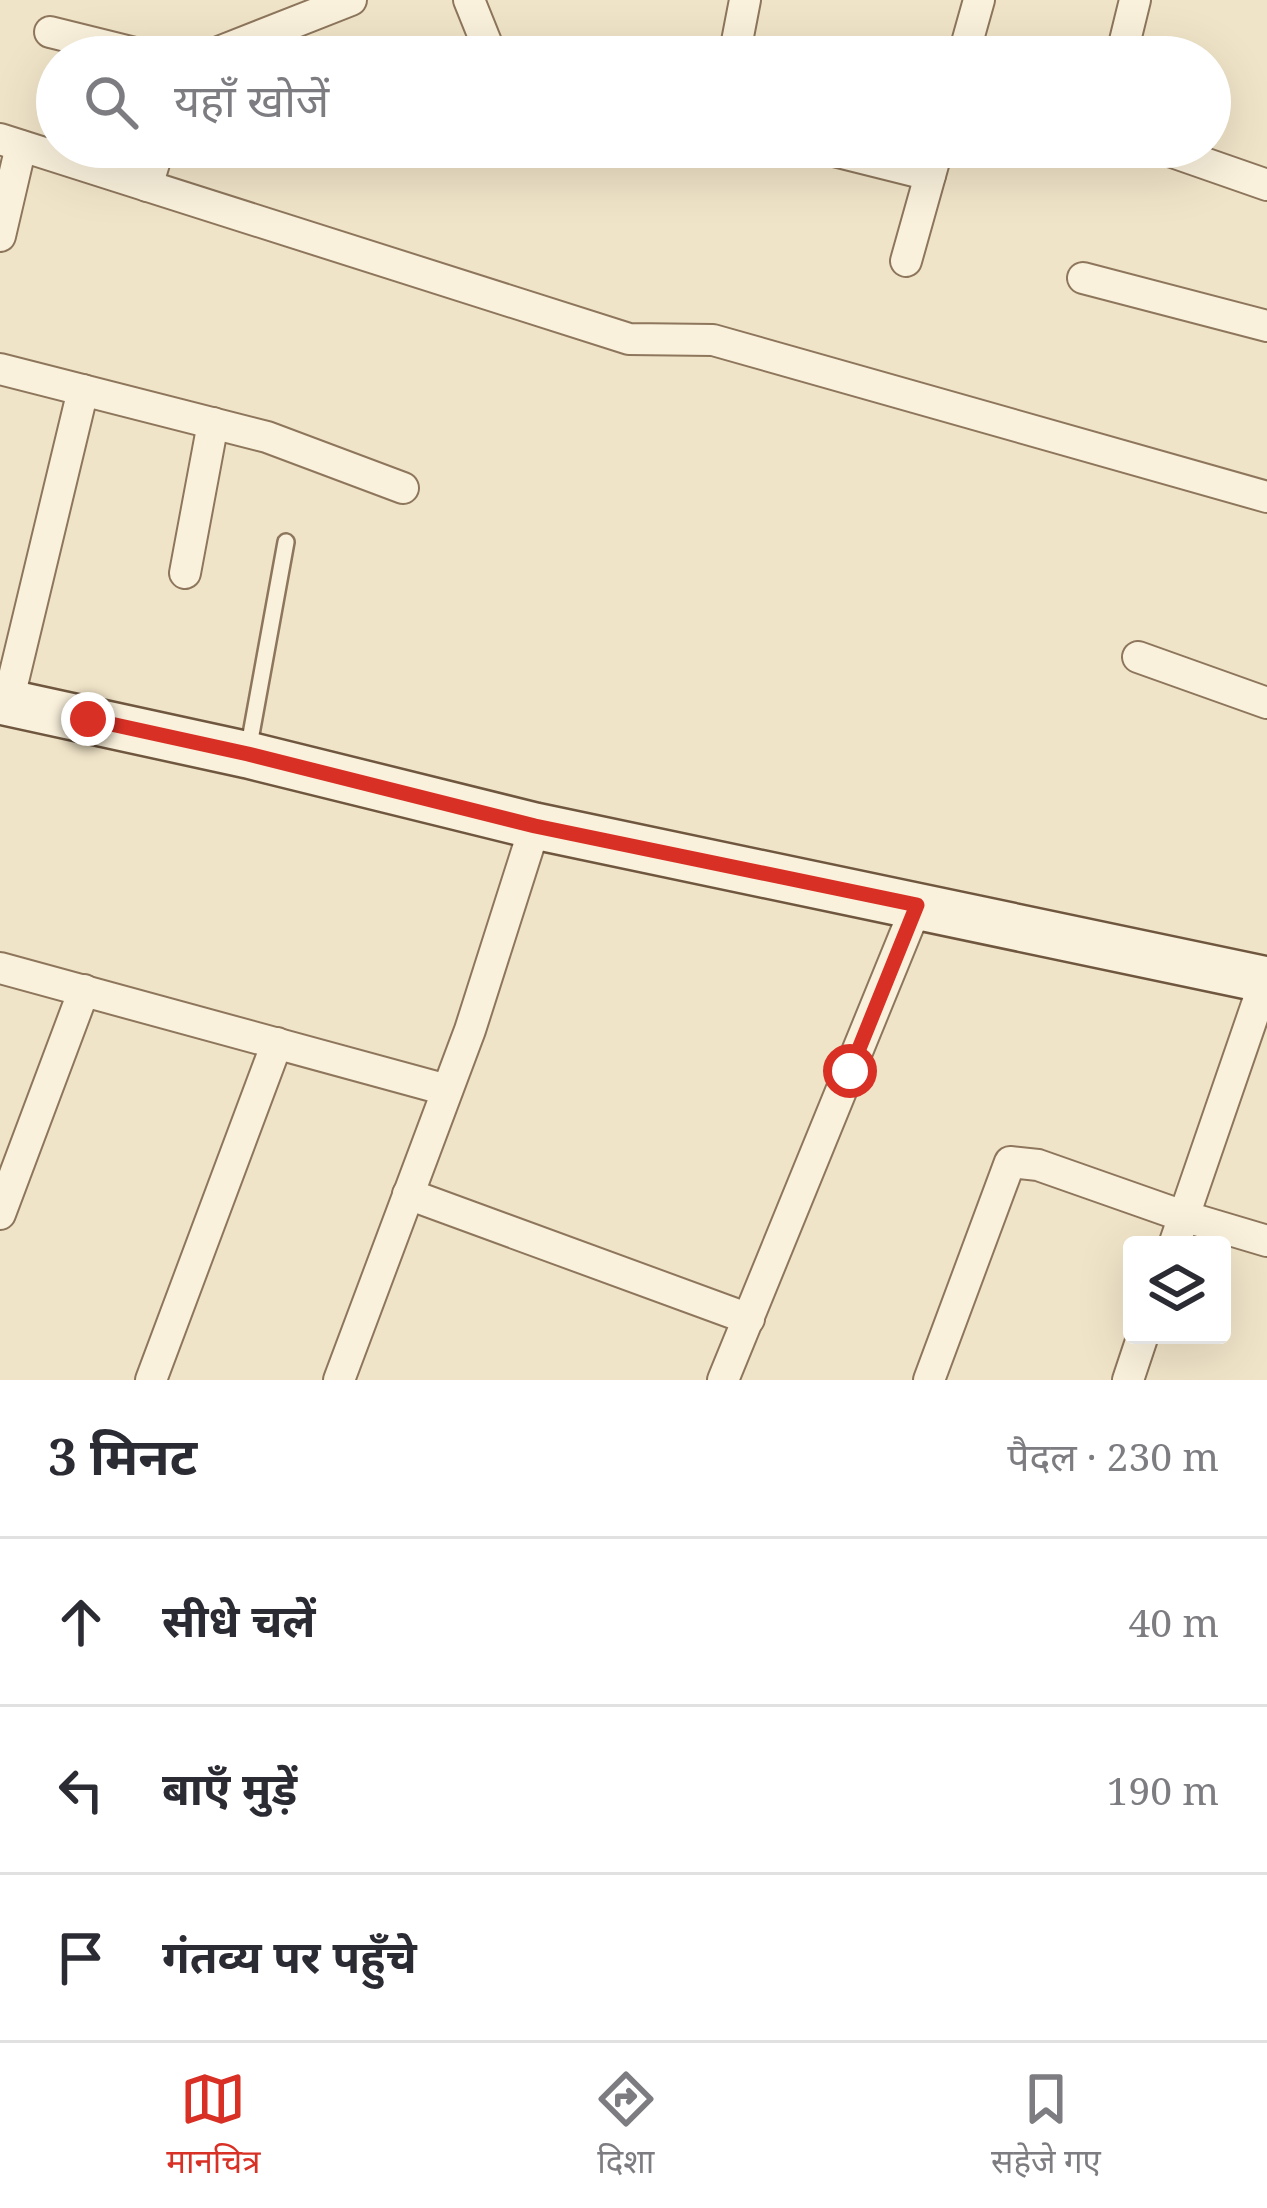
<!DOCTYPE html>
<html lang="hi">
<meta charset="utf-8">
<style>
:root{--surface:#fff;--page:#f7f7f7;--text:#2b2b33;--muted:#7c7c81;--line:#e1e1e2;--accent:#d93025}
body{margin:0;font-family:"Noto Serif","Noto Sans Devanagari",serif;background:var(--page);color:var(--text)}
.controls{position:absolute;right:36px;bottom:36px;display:grid;overflow:hidden;border-radius:12px;box-shadow:0 12px 48px #0002}
.controls button{width:108px;height:108px;display:grid;place-items:center;padding:0;border:0;border-bottom:3px solid var(--line);background:var(--surface);color:var(--text);font:60px sans-serif}
.stop{position:absolute;width:36px;height:36px;margin:-27px;border:9px solid #d93025;border-radius:50%;background:#fff}
.stop.end{background:#d93025;border-color:#fff;box-shadow:0 3px 12px #0008}
.list{margin:0;padding:0;list-style:none}
h2{display:flex;justify-content:space-between;align-items:center;height:156px;margin:0;padding:0 48px;font-size:51px}
h2 small{font-size:39px;font-weight:400;color:var(--muted)}
.list li{display:grid;grid-template-columns:78px 1fr auto;gap:36px;align-items:center;box-sizing:border-box;height:168px;padding:0 48px;border-top:3px solid var(--line)}
.list b{display:block;font-size:45px;white-space:nowrap}
.list em{font-size:39px;font-style:normal;color:var(--muted)}
.icon{flex:none;width:66px;height:66px;fill:none;stroke:currentColor;stroke-width:2;stroke-linecap:round;stroke-linejoin:round}
.map{position:relative;flex:none;width:1267px;height:1380px;overflow:hidden}
.search{position:absolute;background:var(--surface);box-shadow:0 12px 48px #0002;left:36px;right:36px;top:36px;height:132px;display:flex;align-items:center;gap:30px;box-sizing:border-box;padding:0 42px;border-radius:66px;color:var(--muted);font-size:45px}
.sheet{height:660px;background:var(--surface)}
nav{display:flex;justify-content:space-around;align-items:center;box-sizing:border-box;height:168px;border-top:3px solid var(--line);background:var(--surface);font-size:33px;color:var(--muted)}
nav a{display:grid;justify-items:center;gap:6px}
nav .on{color:var(--accent)}
.map>svg:first-child{display:block}
</style>
<div class="map">
<svg width="1267" height="1380" viewBox="0 0 1267 1380">
<rect width="100%" height="100%" fill="#f0e4c8"/>
<g fill="none" stroke-linecap="round" stroke-linejoin="round">
<defs>
<polyline id="lane" points="248,751 286,542"/>
<g id="street">
<polyline points="469,0 492,57"/>
<polyline points="50,32 151,57"/>
<polyline points="206,57 351,0"/>
<polyline points="734,57 745,0"/>
<polyline points="963,57 979,0"/>
<polyline points="1121,57 1135,0"/>
<polyline points="0,139 629,339 713,340 1267,497"/>
<polyline points="818,147 930,175"/>
<polyline points="1158,147 1267,185"/>
<polyline points="147,186 159,147"/>
<polyline points="0,236 21,146"/>
<polyline points="906,261 938,147"/>
<polyline points="1083,278 1267,326"/>
<polyline points="0,369 267,437 403,488"/>
<polyline points="185,573 213,423"/>
<polyline points="1138,657 1267,703"/>
<polyline points="8,702 83,390"/>
<polyline points="0,968 447,1090"/>
<polyline points="408,1194 749,1319"/>
<polyline points="0,1214 84,990"/>
<polyline points="1174,1245 1267,975"/>
<polyline points="151,1380 277,1043"/>
<polyline points="339,1380 470,1030 535,826"/>
<polyline points="723,1380 917,905"/>
<polyline points="929,1380 1010,1162 1038,1165 1183,1216 1267,1241"/>
<polyline points="1128,1380 1143,1335"/>
</g>
<polyline id="secondary" points="0,701 248,755 535,826 1267,980"/>
</defs>
<use href="#lane" stroke="#8d765c" stroke-width="20"/>
<use href="#street" stroke="#8d765c" stroke-width="34"/>
<use href="#secondary" stroke="#6f573f" stroke-width="50"/>
<use href="#lane" stroke="#faf1dc" stroke-width="15"/>
<use href="#street" stroke="#faf1dc" stroke-width="30"/>
<use href="#secondary" stroke="#faf1dc" stroke-width="45"/>
</g>
<g fill="none" stroke-linecap="round" stroke-linejoin="round">
<polyline stroke="#d93025" stroke-width="15" points="88,719 248,754 535,826 917,905 850,1071"/>
</g>
</svg>
<div class="controls">
<button><svg class="icon" aria-label="layers" viewBox="0 0 24 24"><path d="M12 4l9 5-9 5-9-5zM3 14l9 5 9-5"/></svg></button>
</div>
<div class="stop" style="left:850px;top:1071px"></div>
<div class="stop end" style="left:88px;top:719px"></div>
<div class="search"><svg class="icon" aria-label="search" viewBox="0 0 24 24"><circle cx="10" cy="10" r="6"/><path d="M15 15l6 6"/></svg>यहाँ खोजें</div>
</div>
<section class="sheet">
<h2>3 मिनट<small>पैदल · 230 m</small></h2>
<ul class="list">
<li><svg class="icon" aria-label="ahead" viewBox="0 0 24 24"><path d="M12 20V5M6 11l6-6 6 6"/></svg><div><b>सीधे चलें</b></div><em>40 m</em></li>
<li><svg class="icon" aria-label="left" viewBox="0 0 24 24"><path d="M17 20v-9H6M10 6l-5 5 5 5"/></svg><div><b>बाएँ मुड़ें</b></div><em>190 m</em></li>
<li><svg class="icon" aria-label="arrive" viewBox="0 0 24 24"><path d="M6 21V4h12l-3 4 3 4H6"/></svg><div><b>गंतव्य पर पहुँचे</b></div></li>
</ul>
</section>
<nav>
<a class="on"><svg class="icon" aria-label="map" viewBox="0 0 24 24"><path d="M3 6l6-2 6 2 6-2v14l-6 2-6-2-6 2zM9 4v14M15 6v14"/></svg>मानचित्र</a>
<a><svg class="icon" aria-label="directions" viewBox="0 0 24 24"><path d="M12 3l9 9-9 9-9-9zM9 14v-3h6M13 9l2 2-2 2"/></svg>दिशा</a>
<a><svg class="icon" aria-label="saved" viewBox="0 0 24 24"><path d="M7 4h10v16l-5-4-5 4z"/></svg>सहेजे गए</a>
</nav>
